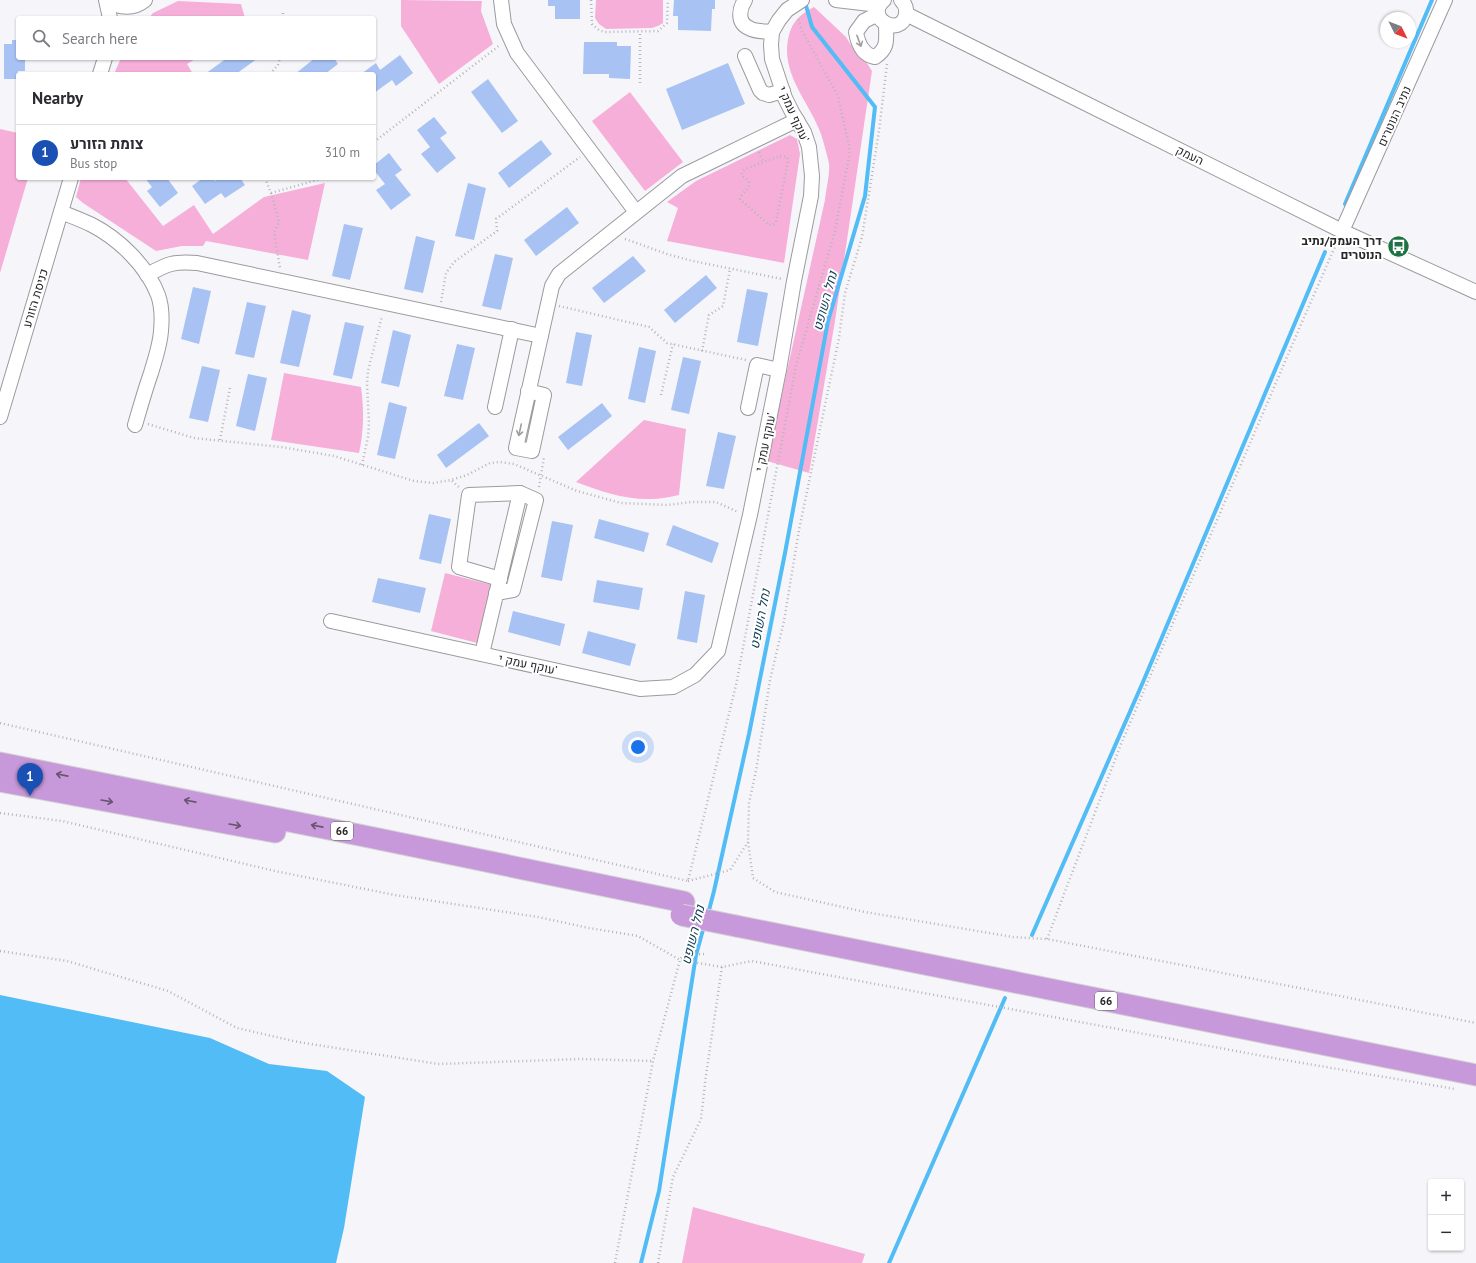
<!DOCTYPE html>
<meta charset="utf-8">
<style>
:root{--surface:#fff;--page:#f7f7f7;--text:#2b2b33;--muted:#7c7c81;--line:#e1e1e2;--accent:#1e7345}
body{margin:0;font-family:"PT Sans",Heebo,sans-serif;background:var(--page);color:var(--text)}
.controls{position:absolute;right:12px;bottom:12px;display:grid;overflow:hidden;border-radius:4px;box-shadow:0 1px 3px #0004}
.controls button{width:36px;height:36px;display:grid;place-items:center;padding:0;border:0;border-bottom:1px solid var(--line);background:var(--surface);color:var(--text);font:20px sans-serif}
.compass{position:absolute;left:1380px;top:12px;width:36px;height:36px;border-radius:50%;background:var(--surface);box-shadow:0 1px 3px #0004;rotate:132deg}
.you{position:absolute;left:638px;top:747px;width:14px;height:14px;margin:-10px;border:3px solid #fff;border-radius:50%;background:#1a73e8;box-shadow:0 0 0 6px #1a73e833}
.badge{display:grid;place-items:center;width:26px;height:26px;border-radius:50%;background:var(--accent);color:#fff;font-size:13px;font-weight:700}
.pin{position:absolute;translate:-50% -33px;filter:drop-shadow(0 1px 2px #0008)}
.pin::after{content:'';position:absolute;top:21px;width:14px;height:12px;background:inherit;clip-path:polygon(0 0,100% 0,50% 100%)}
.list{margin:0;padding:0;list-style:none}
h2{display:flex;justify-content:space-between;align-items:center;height:52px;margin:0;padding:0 16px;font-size:17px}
h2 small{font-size:13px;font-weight:400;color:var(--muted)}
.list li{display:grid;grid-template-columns:26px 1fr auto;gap:12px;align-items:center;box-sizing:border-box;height:56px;padding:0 16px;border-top:1px solid var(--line)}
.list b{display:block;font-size:15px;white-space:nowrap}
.list p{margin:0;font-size:13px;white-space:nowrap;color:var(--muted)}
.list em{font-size:13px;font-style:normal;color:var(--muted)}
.icon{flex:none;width:22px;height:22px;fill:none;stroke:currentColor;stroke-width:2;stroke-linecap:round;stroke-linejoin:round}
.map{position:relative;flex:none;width:1476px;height:1263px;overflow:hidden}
.search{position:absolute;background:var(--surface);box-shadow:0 1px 3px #0004;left:16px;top:16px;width:360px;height:44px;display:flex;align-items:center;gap:10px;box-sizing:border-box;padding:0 14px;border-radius:4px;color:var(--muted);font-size:15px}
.panel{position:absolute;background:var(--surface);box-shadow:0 1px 3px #0004;left:16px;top:72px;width:360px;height:108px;border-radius:4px}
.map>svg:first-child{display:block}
</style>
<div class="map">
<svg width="1476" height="1263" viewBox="0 0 1476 1263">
<rect width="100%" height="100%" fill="#f6f6fa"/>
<g fill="#f6afd9">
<polygon points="401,0 482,1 481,11 493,44 439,84 401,26"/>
<polygon points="596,0 663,0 663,23 658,26 652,28 606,29 599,24 595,18"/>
<polygon points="178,1 241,4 245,18 149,18 153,13"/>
<path d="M814 7 846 37 854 50 865 60 872 71 835 321 809 473 767 461 825 200C826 189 830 175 829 164 827 154 824 144 821 134 809 101 779 73 789 35 793 20 801 14 814 7Z"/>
<polygon points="121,58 197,58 187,64 193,74 114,74"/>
<polygon points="630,92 683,162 645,191 592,121"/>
<polygon points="0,129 18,133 18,178 28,178 0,273"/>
<polygon points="790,135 797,139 800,154 784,263 667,241 678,208 667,202 696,181"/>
<polygon points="81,178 125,178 163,226 194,205 213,234 264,197 325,183 308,260 206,241 203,246 182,246 156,251 83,203 76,197"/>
<path d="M284 373 361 387C364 410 364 430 359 453L271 440Z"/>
<path d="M644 420 686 429 679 495C670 497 660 499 651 499 625 500 600 491 576 482Z"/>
<polygon points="445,573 492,585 477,643 431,631"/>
<polygon points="693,1207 865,1254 862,1263 682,1263"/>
</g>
<polygon fill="#51bcf5" points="0,995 210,1038 269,1064 327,1071 365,1097 344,1228 336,1263 0,1263"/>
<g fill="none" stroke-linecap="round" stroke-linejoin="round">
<g stroke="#51bcf5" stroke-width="4">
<polyline points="1345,204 1432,0"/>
<polyline points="708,914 714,891 749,734 785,553 828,321 865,196 875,107 812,27 805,2"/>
<polyline points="1032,935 1143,682 1325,252"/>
<polyline points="641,1263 659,1191 696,955 704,926"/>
<polyline points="889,1263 1005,998"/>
</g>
</g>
<g fill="#a7c2f3">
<polygon points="548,0 580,0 580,19 555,19 555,6 548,6"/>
<polygon points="674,0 715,0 715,9 712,9 711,31 678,30 678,16 673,16"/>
<polygon points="12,40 18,40 18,58 25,58 25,71 18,71 18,79 4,79 4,44 12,44"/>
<polygon points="584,42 617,42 617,46 631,46 630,79 609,78 609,74 583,74"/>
<polygon points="400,55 413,73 396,86 392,80 374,93 374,74 361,74 376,63 380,70"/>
<polygon points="227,58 258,58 236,74 205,74"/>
<polygon points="315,58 334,58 338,64 325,74 295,74"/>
<polygon points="728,63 745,104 682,130 666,89"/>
<polygon points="488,79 518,121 502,133 471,92"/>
<polygon points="434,117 447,133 440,138 456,158 437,173 421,154 430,147 417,130"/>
<polygon points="541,140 552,154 509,188 498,173"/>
<polygon points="389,153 402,170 395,175 411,195 391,210 376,190 385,184 374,170 374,165"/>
<polygon points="145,178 167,178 178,193 160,207 147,191 152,187"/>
<polygon points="203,178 213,178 215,181 219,178 240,178 245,185 225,198 221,193 205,204 192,186"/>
<polygon points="468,183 486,188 474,240 455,236"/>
<polygon points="567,207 579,223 536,256 524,240"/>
<polygon points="344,224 363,228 350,280 332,276"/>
<polygon points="416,236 435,241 423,293 404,289"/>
<polygon points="495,254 513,258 501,310 482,306"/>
<polygon points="633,256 646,271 604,303 592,288"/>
<polygon points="706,275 717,288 675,323 664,310"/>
<polygon points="193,287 211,291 199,344 181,339"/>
<polygon points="747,289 768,293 758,346 737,342"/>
<polygon points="247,302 266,306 254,358 235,354"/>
<polygon points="292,310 311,315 299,367 280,363"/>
<polygon points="345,322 364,326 352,379 333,375"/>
<polygon points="393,330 411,335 399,387 381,383"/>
<polygon points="576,332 592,335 582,386 566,383"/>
<polygon points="457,344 475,348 463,400 444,396"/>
<polygon points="639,347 656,351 645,403 628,399"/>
<polygon points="683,357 701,361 689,414 671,410"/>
<polygon points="202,366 220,370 208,422 189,418"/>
<polygon points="248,374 267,378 255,431 236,426"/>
<polygon points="389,402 407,407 395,459 377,455"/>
<polygon points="602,403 612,416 568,450 558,437"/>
<polygon points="479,423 489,436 446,468 437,455"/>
<polygon points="718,432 736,436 724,489 706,486"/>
<polygon points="429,514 451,519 441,564 419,559"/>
<polygon points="599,519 649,533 644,552 594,538"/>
<polygon points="552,521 573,525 562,581 541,577"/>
<polygon points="673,525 719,543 712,563 666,545"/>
<polygon points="378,578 426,588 420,613 372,602"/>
<polygon points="597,580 643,588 639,610 593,602"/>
<polygon points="685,591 705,595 697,643 677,639"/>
<polygon points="513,611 565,624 560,646 508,632"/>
<polygon points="588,631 636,644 630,666 582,653"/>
</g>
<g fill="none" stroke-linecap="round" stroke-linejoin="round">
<defs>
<g id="minor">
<polyline points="106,0 110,18"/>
<path d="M109 0C119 9 134 9 145 0"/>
<polyline points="501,0 504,24 517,53 636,212"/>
<path d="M745 0C739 9 737 23 749 28 755 32 765 31 772 32"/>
<polyline points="836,0 879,5"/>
<path d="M884 0C863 18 901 39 906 14 907 9 905 4 901 0"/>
<path d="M878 14 864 21 856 32C858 44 863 55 875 57 889 48 886 39 886 24"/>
<polyline points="906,14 1342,231 1476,292"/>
<polyline points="745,56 760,90 763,93 769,95 783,91"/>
<polyline points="100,74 105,58"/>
<path d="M61 212C71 216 82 220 92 225 119 239 147 266 158 295 162 306 162 320 161 331 160 346 155 359 151 373 145 390 140 408 135 425"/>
<polyline points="1342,231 1445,0"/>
<path d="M147 275C167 264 173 261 197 263L541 336"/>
<polyline points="528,391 544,395 532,451 516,448 552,286 559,274 682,176 797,120"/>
<polyline points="495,407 512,329"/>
<polyline points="748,408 757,365 779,370"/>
<polyline points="0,417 71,178"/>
<polyline points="500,579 459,567 469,495 520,493"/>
<polyline points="331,621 640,689 673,687 695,675 718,651 750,515 779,370 794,281 811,196 812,176 809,147 804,132 792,112 785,98 772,59 771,45 772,32 779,20 787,10 802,0"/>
<polyline points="482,654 520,493 536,500 513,590 496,593"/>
</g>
<g id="highway">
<polyline points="0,763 369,837 684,902"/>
<polyline points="0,781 275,832"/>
<polyline points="736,926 1476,1075"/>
</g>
</defs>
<use href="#minor" stroke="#9b9b9f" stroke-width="16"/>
<use href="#highway" stroke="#d4d4d4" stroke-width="23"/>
<g stroke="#b6b6b9" stroke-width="2.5" stroke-dasharray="1 3" stroke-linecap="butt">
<polyline points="591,0 592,24 599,30 604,32 658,31 667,23 668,0"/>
<polyline points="283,18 283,12"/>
<polyline points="887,64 879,131 862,237 845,293 839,338 799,530 784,621 770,680 756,771 749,803 748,841 753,878 775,892 865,912 1013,937 1047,939 1249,978 1476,1023"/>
<polyline points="270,74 278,65 280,58"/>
<polyline points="640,83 640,32"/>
<polyline points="374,142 500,45"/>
<polyline points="759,152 763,162"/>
<path d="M780 156 787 157 788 161 776 222 773 225H769L740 199 741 196C745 190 750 189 749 181L742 176V172L745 169Z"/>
<polyline points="265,178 271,193 279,222 274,233 280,268"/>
<polyline points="271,193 324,178"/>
<polyline points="625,239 670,255 693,261 782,279"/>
<polyline points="441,302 446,273 454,262 497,231 496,219 580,157"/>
<polyline points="559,306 649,327 667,343 746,360"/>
<polyline points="702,351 709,315 723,306 730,269"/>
<polyline points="661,395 673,344"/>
<polyline points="148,424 194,438 281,447 334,456 414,481 433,483 451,480 467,475 490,463 500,462 514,464 577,491 621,503 668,505 691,502 716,502 738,512"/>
<polyline points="220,440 230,388"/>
<polyline points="362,465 368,437 369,423 367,384 368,371 382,316"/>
<polyline points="452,481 460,488"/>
<polyline points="539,487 544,457"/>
<polyline points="0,723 688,881 736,685 796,366 835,231 850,151 838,96 802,31 798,18"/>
<polyline points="0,813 62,821 275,871 395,895 538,917 589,928 638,936 680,960 722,967"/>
<polyline points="688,881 730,870 748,842"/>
<polyline points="1047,939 1121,744 1299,329 1337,242"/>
<polyline points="0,951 67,961 168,991 237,1028 298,1042 438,1064 581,1059 653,1061"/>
<polyline points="615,1263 653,1061 680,960 683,955 704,954"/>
<polyline points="658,1263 673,1177 701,1119 706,1075 722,967 752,961 1279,1059 1455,1089"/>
</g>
<use href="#minor" stroke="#fff" stroke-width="14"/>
<use href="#highway" stroke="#c799da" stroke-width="21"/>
<defs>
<polyline id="highway-bridge" points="681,915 736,926"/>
</defs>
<use href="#highway-bridge" stroke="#d4d4d4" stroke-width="23" stroke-linecap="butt"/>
<use href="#highway-bridge" stroke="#c799da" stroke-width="21"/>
</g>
<defs><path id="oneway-shaft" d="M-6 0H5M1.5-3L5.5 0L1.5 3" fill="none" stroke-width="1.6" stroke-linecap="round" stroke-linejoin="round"/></defs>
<g stroke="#9e9e9f">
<use href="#oneway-shaft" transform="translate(859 41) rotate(70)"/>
<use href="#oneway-shaft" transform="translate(520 430) rotate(102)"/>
</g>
<g stroke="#685570">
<use href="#oneway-shaft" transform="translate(62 775) rotate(-169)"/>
<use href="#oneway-shaft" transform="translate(107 801) rotate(10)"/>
<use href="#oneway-shaft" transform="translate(190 801) rotate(-169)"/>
<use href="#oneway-shaft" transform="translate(235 825) rotate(10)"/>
<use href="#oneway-shaft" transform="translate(317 826) rotate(-169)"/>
</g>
<defs>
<symbol id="bus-disc" viewBox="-11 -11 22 22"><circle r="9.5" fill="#1e7345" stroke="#fff"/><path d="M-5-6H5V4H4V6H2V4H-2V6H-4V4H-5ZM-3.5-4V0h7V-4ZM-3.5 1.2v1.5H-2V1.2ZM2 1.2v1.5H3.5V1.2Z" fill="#fff"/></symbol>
</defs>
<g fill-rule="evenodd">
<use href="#bus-disc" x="1386" y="234" width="25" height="25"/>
</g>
<g text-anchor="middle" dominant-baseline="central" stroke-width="4" stroke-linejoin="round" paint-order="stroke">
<g fill="#fff" stroke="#68686a" stroke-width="1">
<rect x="331" y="822" width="22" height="18" rx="3"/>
<rect x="1095" y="992" width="22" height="18" rx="3"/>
</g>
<g font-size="11" font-weight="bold" fill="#28282a">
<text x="342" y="831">66</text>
<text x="1106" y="1001">66</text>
</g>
<g font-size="12" fill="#28282a" stroke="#fff">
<text transform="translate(794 114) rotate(66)">עוקף עמק י’</text>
<text transform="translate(1394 116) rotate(-66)">נתיב הנוטרים</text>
<text transform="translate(1190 155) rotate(26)">העמק</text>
<text transform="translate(35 298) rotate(-73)">כניסת הזורע</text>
<text transform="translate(765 442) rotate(-78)">עוקף עמק י’</text>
<text transform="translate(528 664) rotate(12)">עוקף עמק י’</text>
</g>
<g font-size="12" font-weight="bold" fill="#28282a" stroke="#fff" text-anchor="end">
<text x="1382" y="240">דרך העמק/נתיב<tspan x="1382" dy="14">הנוטרים</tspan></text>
</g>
<g font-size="13" font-style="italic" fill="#144058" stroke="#fff">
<text transform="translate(825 301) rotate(-75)">נחל השופט</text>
<text transform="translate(760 619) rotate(-79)">נחל השופט</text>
<text transform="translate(693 935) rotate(-76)">נחל השופט</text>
</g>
</g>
</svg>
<div class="controls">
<button>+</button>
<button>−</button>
</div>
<svg class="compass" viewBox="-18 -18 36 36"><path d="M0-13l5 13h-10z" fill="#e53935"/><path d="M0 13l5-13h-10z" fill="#7c7c81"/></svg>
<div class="you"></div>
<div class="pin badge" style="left:30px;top:796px;background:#1a4fb4">1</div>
<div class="search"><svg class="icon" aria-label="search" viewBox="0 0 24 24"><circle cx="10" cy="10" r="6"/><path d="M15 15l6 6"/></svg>Search here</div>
<section class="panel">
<h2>Nearby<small></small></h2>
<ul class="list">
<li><span class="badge" style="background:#1a4fb4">1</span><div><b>צומת הזורע</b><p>Bus stop</p></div><em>310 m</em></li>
</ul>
</section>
</div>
